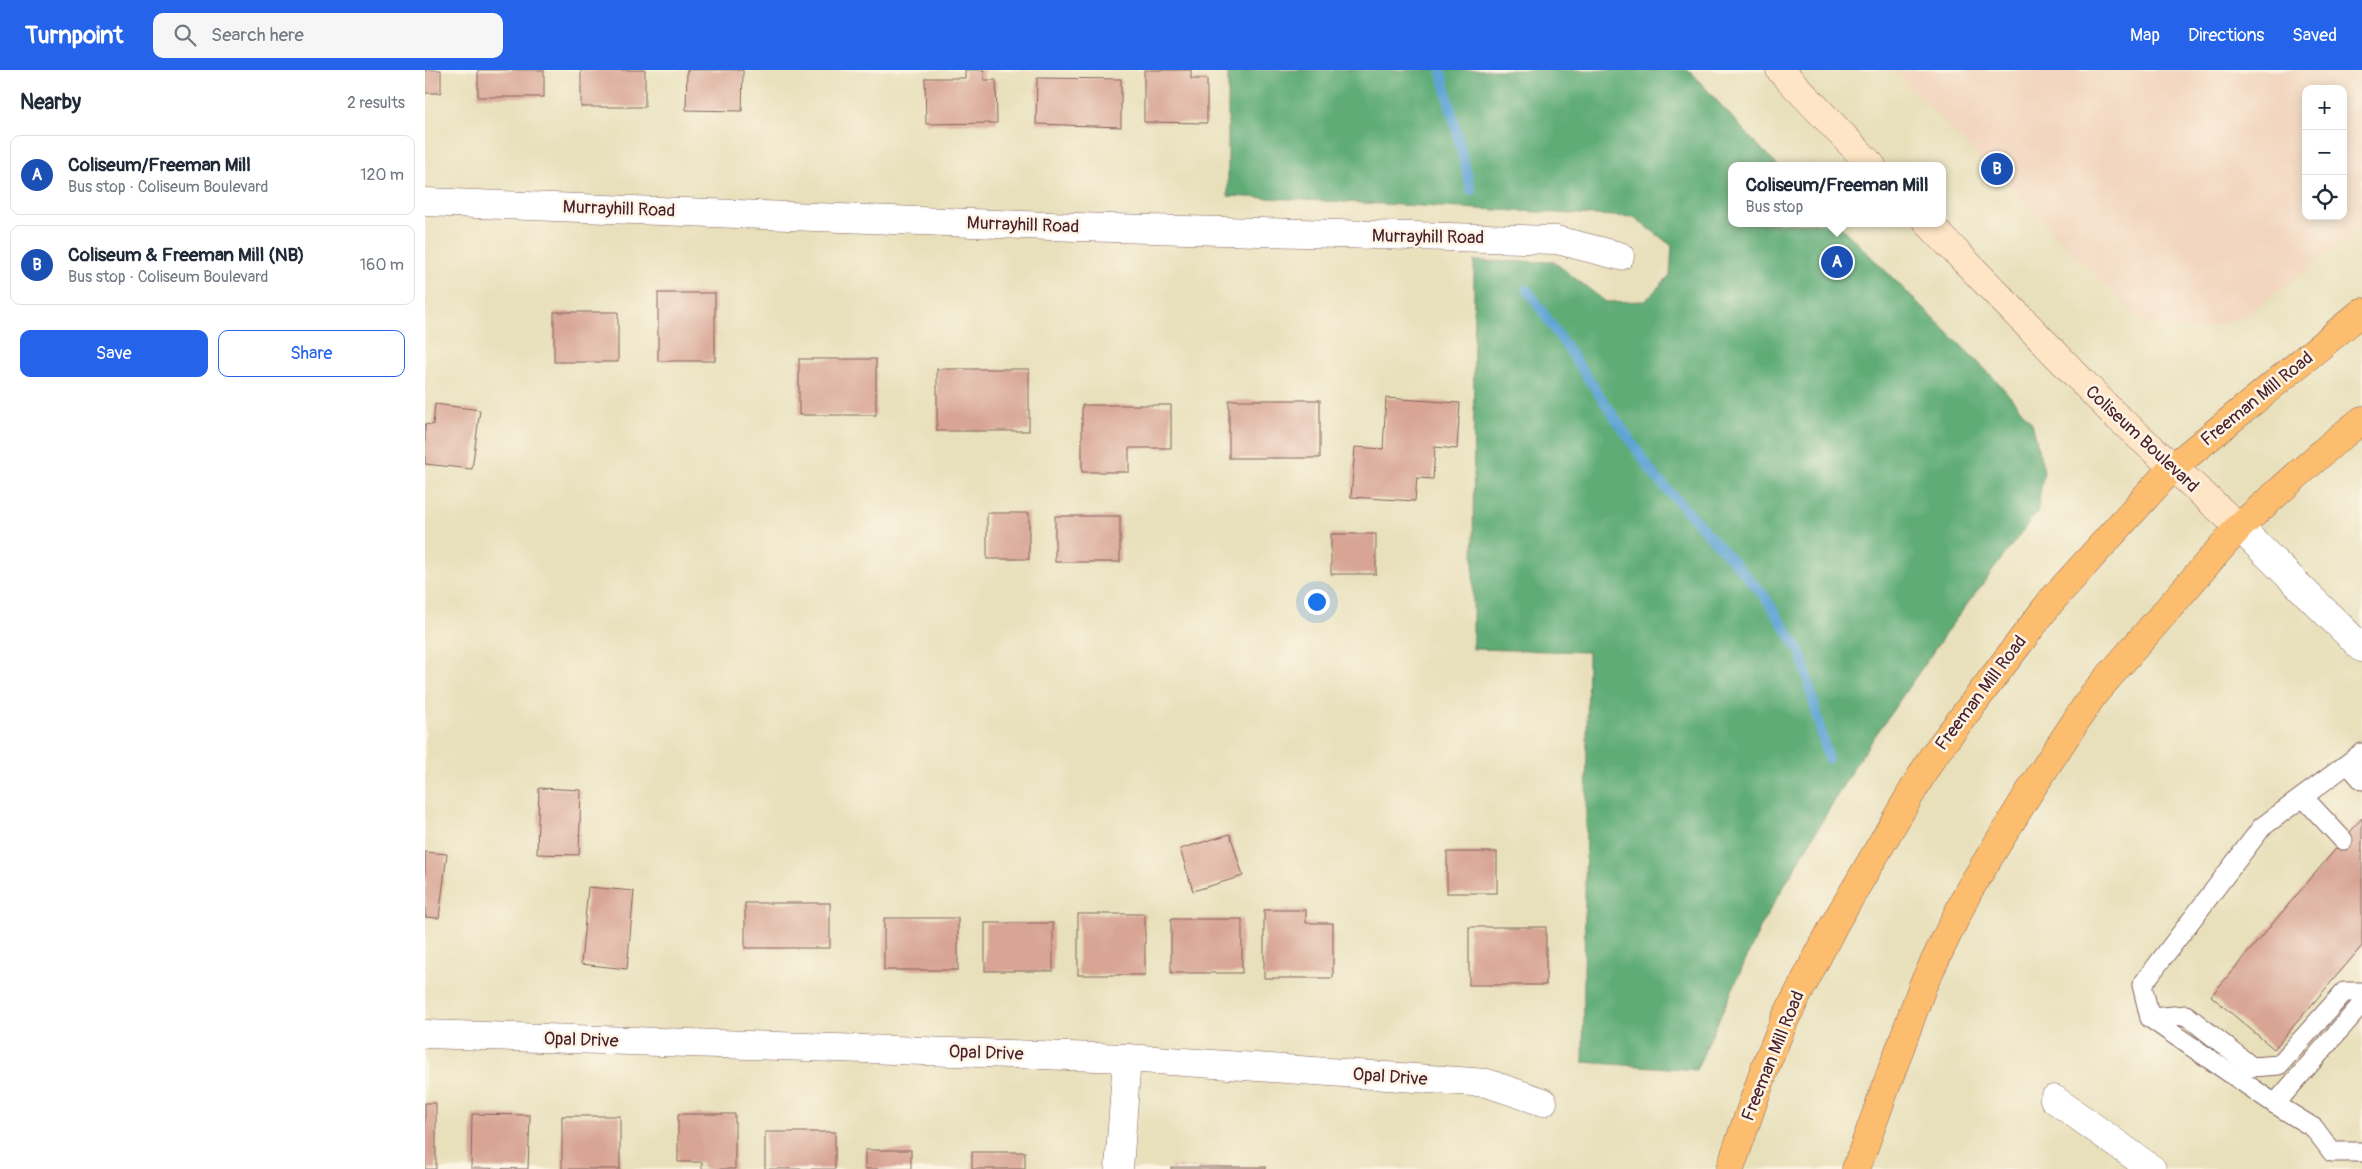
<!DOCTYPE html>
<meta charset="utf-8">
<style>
:root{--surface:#fff;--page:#f6f6f7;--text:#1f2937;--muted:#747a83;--line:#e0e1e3;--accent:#2563eb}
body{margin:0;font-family:Pangolin,sans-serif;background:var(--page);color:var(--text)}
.controls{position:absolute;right:15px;top:15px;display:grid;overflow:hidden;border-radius:10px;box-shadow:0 2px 12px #0003}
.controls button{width:45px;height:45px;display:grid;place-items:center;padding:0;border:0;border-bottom:1px solid var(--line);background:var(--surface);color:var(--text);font:25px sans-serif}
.you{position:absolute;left:891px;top:531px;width:18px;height:18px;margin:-12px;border:4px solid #fff;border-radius:50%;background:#1a73e8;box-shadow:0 0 0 8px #1a73e833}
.badge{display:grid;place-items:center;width:32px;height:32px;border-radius:50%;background:var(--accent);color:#fff;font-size:16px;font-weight:700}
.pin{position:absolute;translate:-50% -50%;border:2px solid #fff;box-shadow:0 1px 5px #0006}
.popup{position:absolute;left:1303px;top:92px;width:218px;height:65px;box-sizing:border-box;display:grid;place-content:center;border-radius:10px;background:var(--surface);filter:drop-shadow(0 1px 4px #0005);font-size:16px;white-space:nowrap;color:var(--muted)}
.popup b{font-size:19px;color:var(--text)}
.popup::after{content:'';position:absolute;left:50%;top:100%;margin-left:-10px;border:10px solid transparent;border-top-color:var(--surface)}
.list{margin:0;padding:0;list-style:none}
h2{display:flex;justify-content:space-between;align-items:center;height:65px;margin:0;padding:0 20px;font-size:21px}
h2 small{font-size:16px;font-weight:400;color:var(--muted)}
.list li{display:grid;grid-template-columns:32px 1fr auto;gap:15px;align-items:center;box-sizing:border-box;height:80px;margin:0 10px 10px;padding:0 10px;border:1px solid var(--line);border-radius:10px}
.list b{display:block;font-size:19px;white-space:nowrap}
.list p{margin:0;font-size:16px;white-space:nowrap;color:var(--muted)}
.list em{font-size:16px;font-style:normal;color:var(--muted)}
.actions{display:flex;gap:10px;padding:15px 20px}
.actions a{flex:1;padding:11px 0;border:1px solid var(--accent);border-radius:10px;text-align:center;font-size:18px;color:var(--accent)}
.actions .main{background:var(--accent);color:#fff}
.icon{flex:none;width:28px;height:28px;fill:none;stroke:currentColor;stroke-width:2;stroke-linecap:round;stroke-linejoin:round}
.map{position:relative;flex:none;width:1937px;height:1099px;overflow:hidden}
header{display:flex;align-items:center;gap:30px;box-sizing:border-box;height:70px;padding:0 25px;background:var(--accent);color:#fff}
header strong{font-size:24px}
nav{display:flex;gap:28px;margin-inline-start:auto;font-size:18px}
.search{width:350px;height:45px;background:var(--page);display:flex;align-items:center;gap:12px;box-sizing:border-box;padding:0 18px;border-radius:10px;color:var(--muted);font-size:19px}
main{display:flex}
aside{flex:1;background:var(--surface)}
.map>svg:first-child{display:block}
</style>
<header>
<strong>Turnpoint</strong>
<div class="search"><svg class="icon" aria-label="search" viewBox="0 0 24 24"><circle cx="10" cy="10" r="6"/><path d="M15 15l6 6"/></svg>Search here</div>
<nav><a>Map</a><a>Directions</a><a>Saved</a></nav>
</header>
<main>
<aside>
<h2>Nearby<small>2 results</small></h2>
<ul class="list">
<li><span class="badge" style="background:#1a4fb4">A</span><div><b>Coliseum/Freeman Mill</b><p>Bus stop · Coliseum Boulevard</p></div><em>120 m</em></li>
<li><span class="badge" style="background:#1a4fb4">B</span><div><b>Coliseum &amp; Freeman Mill (NB)</b><p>Bus stop · Coliseum Boulevard</p></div><em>160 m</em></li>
</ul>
<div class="actions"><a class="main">Save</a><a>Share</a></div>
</aside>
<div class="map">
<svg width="1937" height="1099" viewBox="0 0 1937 1099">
<rect width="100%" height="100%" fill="#fcf5e5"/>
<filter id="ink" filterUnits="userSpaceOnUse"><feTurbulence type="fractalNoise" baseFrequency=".02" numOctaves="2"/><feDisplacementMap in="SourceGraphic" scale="10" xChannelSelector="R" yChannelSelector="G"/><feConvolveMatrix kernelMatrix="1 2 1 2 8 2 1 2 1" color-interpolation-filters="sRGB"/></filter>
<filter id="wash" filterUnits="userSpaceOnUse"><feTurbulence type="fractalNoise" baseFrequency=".0096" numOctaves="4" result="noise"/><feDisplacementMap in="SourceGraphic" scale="20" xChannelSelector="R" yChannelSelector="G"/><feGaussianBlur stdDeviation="1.12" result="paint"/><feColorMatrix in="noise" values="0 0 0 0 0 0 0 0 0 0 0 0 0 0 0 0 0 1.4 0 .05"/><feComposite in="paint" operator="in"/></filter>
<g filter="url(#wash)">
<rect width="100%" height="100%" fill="#e8e0bb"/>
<path fill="#f2d5be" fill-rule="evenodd" d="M1468 0H1937V157L1819 247 1770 261 1717 252ZM1881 19H1918V146H1881Z"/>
<polygon fill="#5fac77" stroke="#546651" points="803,0 1264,0 1325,67 1353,96 1307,96 1307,153 1412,153 1573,312 1607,353 1619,401 1612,442 1525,557 1430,695 1338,852 1271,1000 1158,992 1163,582 1048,579 1049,191 1129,192 1181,232 1220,231 1245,205 1247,176 1209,147 803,126"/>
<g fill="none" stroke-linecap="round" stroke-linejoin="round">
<g stroke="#5fa4d4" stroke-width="10">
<polyline points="1016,0 1046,120"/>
<polyline points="1102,219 1229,405 1338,524 1376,583 1403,689"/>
</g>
</g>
<g id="blocks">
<g fill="#d8a595">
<rect x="0" y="0" width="16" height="23"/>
<rect x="53" y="0" width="66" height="27"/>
<rect x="156" y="0" width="64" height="37"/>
<polygon points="262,0 318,0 317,41 261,40"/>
<polygon points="540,0 559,0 559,10 571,10 572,53 501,54 500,8 540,8"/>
<polygon points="719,0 766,0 766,9 782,9 782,53 719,52"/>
<polygon points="612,8 696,9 696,57 611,54"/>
<rect x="233" y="223" width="57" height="68"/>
<rect x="129" y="242" width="64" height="50"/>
<rect x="374" y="289" width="77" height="56"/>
<rect x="512" y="299" width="92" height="62"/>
<polygon points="961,328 1035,333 1032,379 1010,377 1008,409 992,408 990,431 926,427 930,377 958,379"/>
<rect x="804" y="330" width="91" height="58"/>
<polygon points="10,334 55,340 47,399 0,394 0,354 8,355"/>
<polygon points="657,335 746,335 746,378 704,378 704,402 657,402"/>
<rect x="562" y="443" width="42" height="46"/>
<rect x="630" y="446" width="65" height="46"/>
<rect x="906" y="464" width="45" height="40"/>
<polygon points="114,718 156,720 154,785 112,784"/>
<polygon points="1937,748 1937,876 1849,979 1786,926"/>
<polygon points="805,764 818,806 768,821 755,779"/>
<polygon points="0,782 22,784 14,848 0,847"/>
<rect x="1022" y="782" width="50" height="41"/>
<polygon points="163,817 209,821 202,899 156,894"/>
<rect x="320" y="833" width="85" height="45"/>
<polygon points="839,840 881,840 881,853 908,853 908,908 839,908"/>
<rect x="653" y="844" width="67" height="61"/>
<rect x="459" y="848" width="74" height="52"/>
<rect x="746" y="849" width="71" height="54"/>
<rect x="560" y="853" width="68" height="48"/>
<rect x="1044" y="857" width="77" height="58"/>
<rect x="0" y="1033" width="11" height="66"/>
<polygon points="47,1044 105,1045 103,1099 46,1098"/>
<polygon points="253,1044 310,1044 310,1099 277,1099 277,1092 253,1092"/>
<rect x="137" y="1046" width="58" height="53"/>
<rect x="340" y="1062" width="70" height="37"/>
<rect x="440" y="1080" width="46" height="19"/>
<rect x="547" y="1082" width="53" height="17"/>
<rect x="746" y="1097" width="95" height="2"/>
</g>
</g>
</g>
<g filter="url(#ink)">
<use href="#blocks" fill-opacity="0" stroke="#81635d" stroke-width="1"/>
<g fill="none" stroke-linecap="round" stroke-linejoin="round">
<defs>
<g id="service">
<polyline points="1937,683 1837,757 1717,915 1725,948 1850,1034 1889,1058 1907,1082 1937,1082"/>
<polyline points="1923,694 1937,710"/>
<polyline points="1878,727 1918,770"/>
<polyline points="1725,948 1761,945 1827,997 1854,995 1919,922 1937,922"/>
<polyline points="1850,1034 1937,934"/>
</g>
<g id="minor">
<polyline points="0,132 651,157 1132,170 1195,186"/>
<polyline points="0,964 702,988 1062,1013 1118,1032"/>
<polyline points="1629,1029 1727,1099"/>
<polyline points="694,1099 702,988"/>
</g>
<polyline id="tertiary" points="1814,457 1937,578"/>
<g id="secondary">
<polyline points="1355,0 1447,96"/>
<polyline points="1503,153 1688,343 1814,457"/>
</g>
<g id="primary">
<polyline points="1747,398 1937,242"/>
<polyline points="1814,457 1907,374 1937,350"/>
</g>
<g id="motorway">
<polyline points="1305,1099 1341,995 1360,949 1410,853 1508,686 1627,530 1747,398"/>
<polyline points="1431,1099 1498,915 1544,820 1608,716 1668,625 1814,457"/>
</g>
</defs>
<use href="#service" stroke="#81635d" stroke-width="21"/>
<use href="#minor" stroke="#81635d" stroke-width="29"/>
<use href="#tertiary" stroke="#81635d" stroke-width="29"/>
<use href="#secondary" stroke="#81635d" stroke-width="29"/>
<use href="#primary" stroke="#81635d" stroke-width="29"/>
<use href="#motorway" stroke="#81635d" stroke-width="29"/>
<use href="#service" stroke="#fff" stroke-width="19"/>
<use href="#minor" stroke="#fff" stroke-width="28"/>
<use href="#tertiary" stroke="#fff" stroke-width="28"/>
<use href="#secondary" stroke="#fee5c5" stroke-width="28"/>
<use href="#primary" stroke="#fcbd6e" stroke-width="28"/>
<use href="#motorway" stroke="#fcbd6e" stroke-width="28"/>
</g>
</g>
<g text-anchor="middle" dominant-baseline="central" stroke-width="5" stroke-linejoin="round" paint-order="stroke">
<g font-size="18" fill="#4a1f2b" stroke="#fcf5e5">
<text transform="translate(194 139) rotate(2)">Murrayhill Road</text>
<text transform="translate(598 155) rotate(2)">Murrayhill Road</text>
<text transform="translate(1003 167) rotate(1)">Murrayhill Road</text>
<text transform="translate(1832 329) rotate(-39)">Freeman Mill Road</text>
<text transform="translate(1717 369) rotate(43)">Coliseum Boulevard</text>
<text transform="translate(1556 623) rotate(-53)">Freeman Mill Road</text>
<text transform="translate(156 970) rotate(2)">Opal Drive</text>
<text transform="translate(561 983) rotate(2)">Opal Drive</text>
<text transform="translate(1348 986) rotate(-68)">Freeman Mill Road</text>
<text transform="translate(965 1007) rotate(4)">Opal Drive</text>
</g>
</g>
</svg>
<div class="controls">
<button>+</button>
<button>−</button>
<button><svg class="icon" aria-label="locate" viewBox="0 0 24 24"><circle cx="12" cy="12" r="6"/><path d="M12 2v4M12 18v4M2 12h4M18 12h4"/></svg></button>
</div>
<div class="you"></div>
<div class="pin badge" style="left:1412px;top:192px;background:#1a4fb4">A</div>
<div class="popup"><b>Coliseum/Freeman Mill</b>Bus stop</div>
<div class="pin badge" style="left:1572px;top:99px;background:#1a4fb4">B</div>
</div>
</main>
